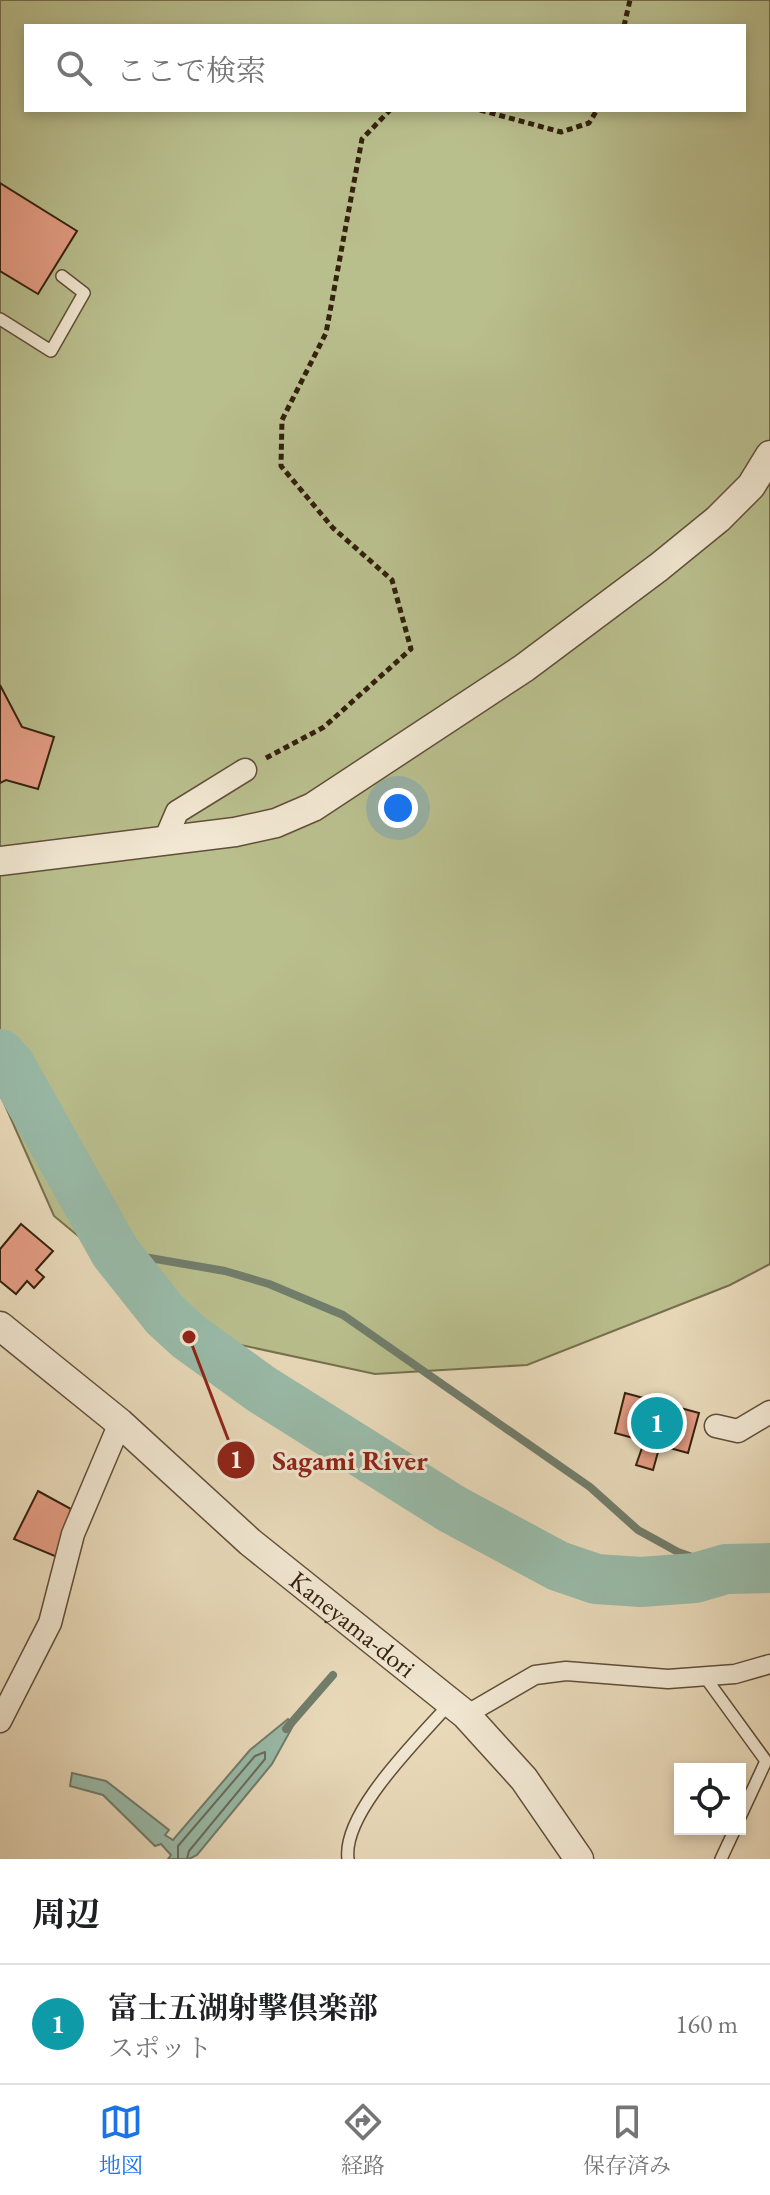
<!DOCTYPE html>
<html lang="ja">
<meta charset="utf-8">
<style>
:root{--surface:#fff;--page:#f2f2f2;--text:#202124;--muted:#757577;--line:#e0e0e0;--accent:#1a73e8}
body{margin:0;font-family:"EB Garamond","Noto Serif JP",serif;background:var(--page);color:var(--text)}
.controls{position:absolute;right:24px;bottom:24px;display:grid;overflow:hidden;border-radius:0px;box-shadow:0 4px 12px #0003}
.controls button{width:72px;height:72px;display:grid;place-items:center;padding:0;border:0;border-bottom:2px solid var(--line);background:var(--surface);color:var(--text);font:40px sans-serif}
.you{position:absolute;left:398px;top:808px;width:28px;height:28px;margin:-20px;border:6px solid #fff;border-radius:50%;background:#1a73e8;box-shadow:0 0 0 12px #1a73e833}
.badge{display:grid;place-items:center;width:52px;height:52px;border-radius:50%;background:var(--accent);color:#fff;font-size:26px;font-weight:700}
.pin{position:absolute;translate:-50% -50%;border:4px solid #fff;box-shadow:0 2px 8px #0006}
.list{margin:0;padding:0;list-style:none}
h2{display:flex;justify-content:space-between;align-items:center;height:104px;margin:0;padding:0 32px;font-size:34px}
h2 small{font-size:26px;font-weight:400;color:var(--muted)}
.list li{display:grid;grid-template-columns:52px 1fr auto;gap:24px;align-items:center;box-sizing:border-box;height:120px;padding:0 32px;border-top:2px solid var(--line)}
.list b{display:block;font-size:30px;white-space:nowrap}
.list p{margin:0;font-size:26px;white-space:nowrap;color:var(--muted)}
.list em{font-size:26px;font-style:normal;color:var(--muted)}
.icon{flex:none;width:44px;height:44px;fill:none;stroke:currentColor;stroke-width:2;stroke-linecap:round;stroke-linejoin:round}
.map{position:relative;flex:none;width:770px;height:1859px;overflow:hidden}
.search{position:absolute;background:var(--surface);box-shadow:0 4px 12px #0003;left:24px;right:24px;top:24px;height:88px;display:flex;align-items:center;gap:20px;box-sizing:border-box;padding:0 28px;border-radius:0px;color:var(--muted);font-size:30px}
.sheet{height:224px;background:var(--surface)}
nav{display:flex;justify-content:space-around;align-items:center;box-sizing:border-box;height:112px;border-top:2px solid var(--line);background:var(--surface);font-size:22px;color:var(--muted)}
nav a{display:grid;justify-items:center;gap:4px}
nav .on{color:var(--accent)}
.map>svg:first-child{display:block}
</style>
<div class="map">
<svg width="770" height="1859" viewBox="0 0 770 1859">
<rect width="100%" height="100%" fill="#e9daba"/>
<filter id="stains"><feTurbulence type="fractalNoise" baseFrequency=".0025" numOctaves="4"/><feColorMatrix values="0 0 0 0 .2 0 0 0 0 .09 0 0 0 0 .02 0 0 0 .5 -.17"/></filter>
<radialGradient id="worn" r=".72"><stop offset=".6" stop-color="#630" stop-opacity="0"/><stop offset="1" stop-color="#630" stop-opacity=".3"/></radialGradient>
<path fill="#b9be8d" stroke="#77704e" stroke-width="2" fill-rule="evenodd" d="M0 0H770V1264L730 1285 527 1365 375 1374 199 1336 54 1216 0 1094ZM26 26H744V110H26Z"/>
<polygon fill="#99bba9" stroke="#717d6b" stroke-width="2" points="288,1719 294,1724 272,1764 197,1855 189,1859 168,1859 171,1855 161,1844 155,1846 103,1795 70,1786 72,1773 106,1781 169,1830 165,1835 173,1840 250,1750"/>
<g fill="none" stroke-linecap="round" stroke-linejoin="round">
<polyline stroke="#676e5c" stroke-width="2" points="178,1859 178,1846 255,1756 265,1752 265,1759 189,1851 187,1859"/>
<g stroke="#717d6b" stroke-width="8">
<polyline points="115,1252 225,1271 269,1284 343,1315 590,1487 638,1530 678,1552 726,1569"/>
<polyline points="286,1729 333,1675"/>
</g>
<polyline stroke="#99bba9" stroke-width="50" points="0,1054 10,1065 115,1252 165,1315 189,1337 261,1389 452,1509 558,1566 596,1579 641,1582 695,1578 726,1569 770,1568"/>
</g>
<g fill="#e59d84" stroke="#35210e" stroke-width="2">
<polygon points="0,183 77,231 38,294 0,271"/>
<polygon points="0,685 22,727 54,737 38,789 6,780 0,783"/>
<polygon points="21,1224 53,1251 36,1270 44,1277 34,1288 27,1281 16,1294 0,1281 0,1249"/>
<polygon points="625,1393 699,1413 688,1453 615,1433"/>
<polygon points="642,1448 658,1452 653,1470 636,1465"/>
<polygon points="38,1491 71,1509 57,1557 14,1539"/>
</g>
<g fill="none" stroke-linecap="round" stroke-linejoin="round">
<defs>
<g id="service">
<polyline points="0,319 51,351 84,293 62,276"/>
<polyline points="705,1677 766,1761 740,1817"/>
<path d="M348 1859C342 1812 420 1738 450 1703"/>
<polyline points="721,1859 735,1829"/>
</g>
<polyline id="pedestrian" points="466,1715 535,1675 566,1671 668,1679 735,1674 770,1664"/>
<g id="minor">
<polyline points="165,840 177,812 245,770"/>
<polyline points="716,1426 738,1431 770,1412"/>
<polyline points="0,1721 50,1623 73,1534 120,1423"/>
</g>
<g id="tertiary">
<polyline points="0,861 235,832 276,823 313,807 524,668 659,567 718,519 751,486 770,455"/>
<path id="s1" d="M0 1326 120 1423 250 1542 466 1715 524 1779 579 1859"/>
</g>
</defs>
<use href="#service" stroke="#624f39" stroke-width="14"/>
<use href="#pedestrian" stroke="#624f39" stroke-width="21"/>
<use href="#minor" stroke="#624f39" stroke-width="25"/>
<use href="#tertiary" stroke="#624f39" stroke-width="31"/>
<g stroke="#35210e" stroke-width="5" stroke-dasharray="6 4" stroke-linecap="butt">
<polyline points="624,26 630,0"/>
<polyline points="480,110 561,132 589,123 597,110"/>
<polyline points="266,758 324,727 411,649 392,580 333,528 281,466 282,420 326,333 362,139 390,110"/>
</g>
<use href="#service" stroke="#f1e7d2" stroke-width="11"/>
<use href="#pedestrian" stroke="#f1e7d2" stroke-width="18"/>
<use href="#minor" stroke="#f1e7d2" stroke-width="22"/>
<use href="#tertiary" stroke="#f1e7d2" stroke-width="28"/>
</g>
<g text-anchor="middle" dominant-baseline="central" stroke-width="6" stroke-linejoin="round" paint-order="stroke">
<g font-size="26" fill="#35210e" stroke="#f1e7d2">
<text stroke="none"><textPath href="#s1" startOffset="462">Kaneyama-dori</textPath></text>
</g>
</g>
<path fill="none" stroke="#8f2418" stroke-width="3" d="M189 1337L236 1460"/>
<g fill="#8f2418" stroke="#f1e7d2" stroke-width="3">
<circle cx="189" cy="1337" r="8"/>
<circle cx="236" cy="1460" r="20"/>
</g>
<g font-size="24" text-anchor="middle" font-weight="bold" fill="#fff">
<text x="236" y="1468">1</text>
</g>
<g font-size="28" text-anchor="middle" font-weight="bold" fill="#8f2418" stroke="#f1e7d2" stroke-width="6" stroke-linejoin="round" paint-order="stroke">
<text x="350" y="1470">Sagami River</text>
</g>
<rect width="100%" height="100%" filter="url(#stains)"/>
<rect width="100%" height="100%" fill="url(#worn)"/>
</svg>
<div class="controls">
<button><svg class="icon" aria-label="locate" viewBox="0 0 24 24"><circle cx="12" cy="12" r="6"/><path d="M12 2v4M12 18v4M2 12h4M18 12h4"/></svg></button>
</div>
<div class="you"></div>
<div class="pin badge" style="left:657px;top:1423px;background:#0f9aa8">1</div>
<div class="search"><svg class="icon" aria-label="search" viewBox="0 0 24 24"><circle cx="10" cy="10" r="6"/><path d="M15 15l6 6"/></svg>ここで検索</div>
</div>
<section class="sheet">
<h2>周辺<small></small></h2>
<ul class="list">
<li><span class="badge" style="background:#0f9aa8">1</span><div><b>富士五湖射撃倶楽部</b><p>スポット</p></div><em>160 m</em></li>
</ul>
</section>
<nav>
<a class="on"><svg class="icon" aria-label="map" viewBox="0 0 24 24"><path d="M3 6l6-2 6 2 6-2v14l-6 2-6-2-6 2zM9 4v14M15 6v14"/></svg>地図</a>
<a><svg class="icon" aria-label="directions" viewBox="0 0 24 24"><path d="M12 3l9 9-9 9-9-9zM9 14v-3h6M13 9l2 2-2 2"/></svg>経路</a>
<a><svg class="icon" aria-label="saved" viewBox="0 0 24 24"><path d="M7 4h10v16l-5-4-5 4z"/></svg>保存済み</a>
</nav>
